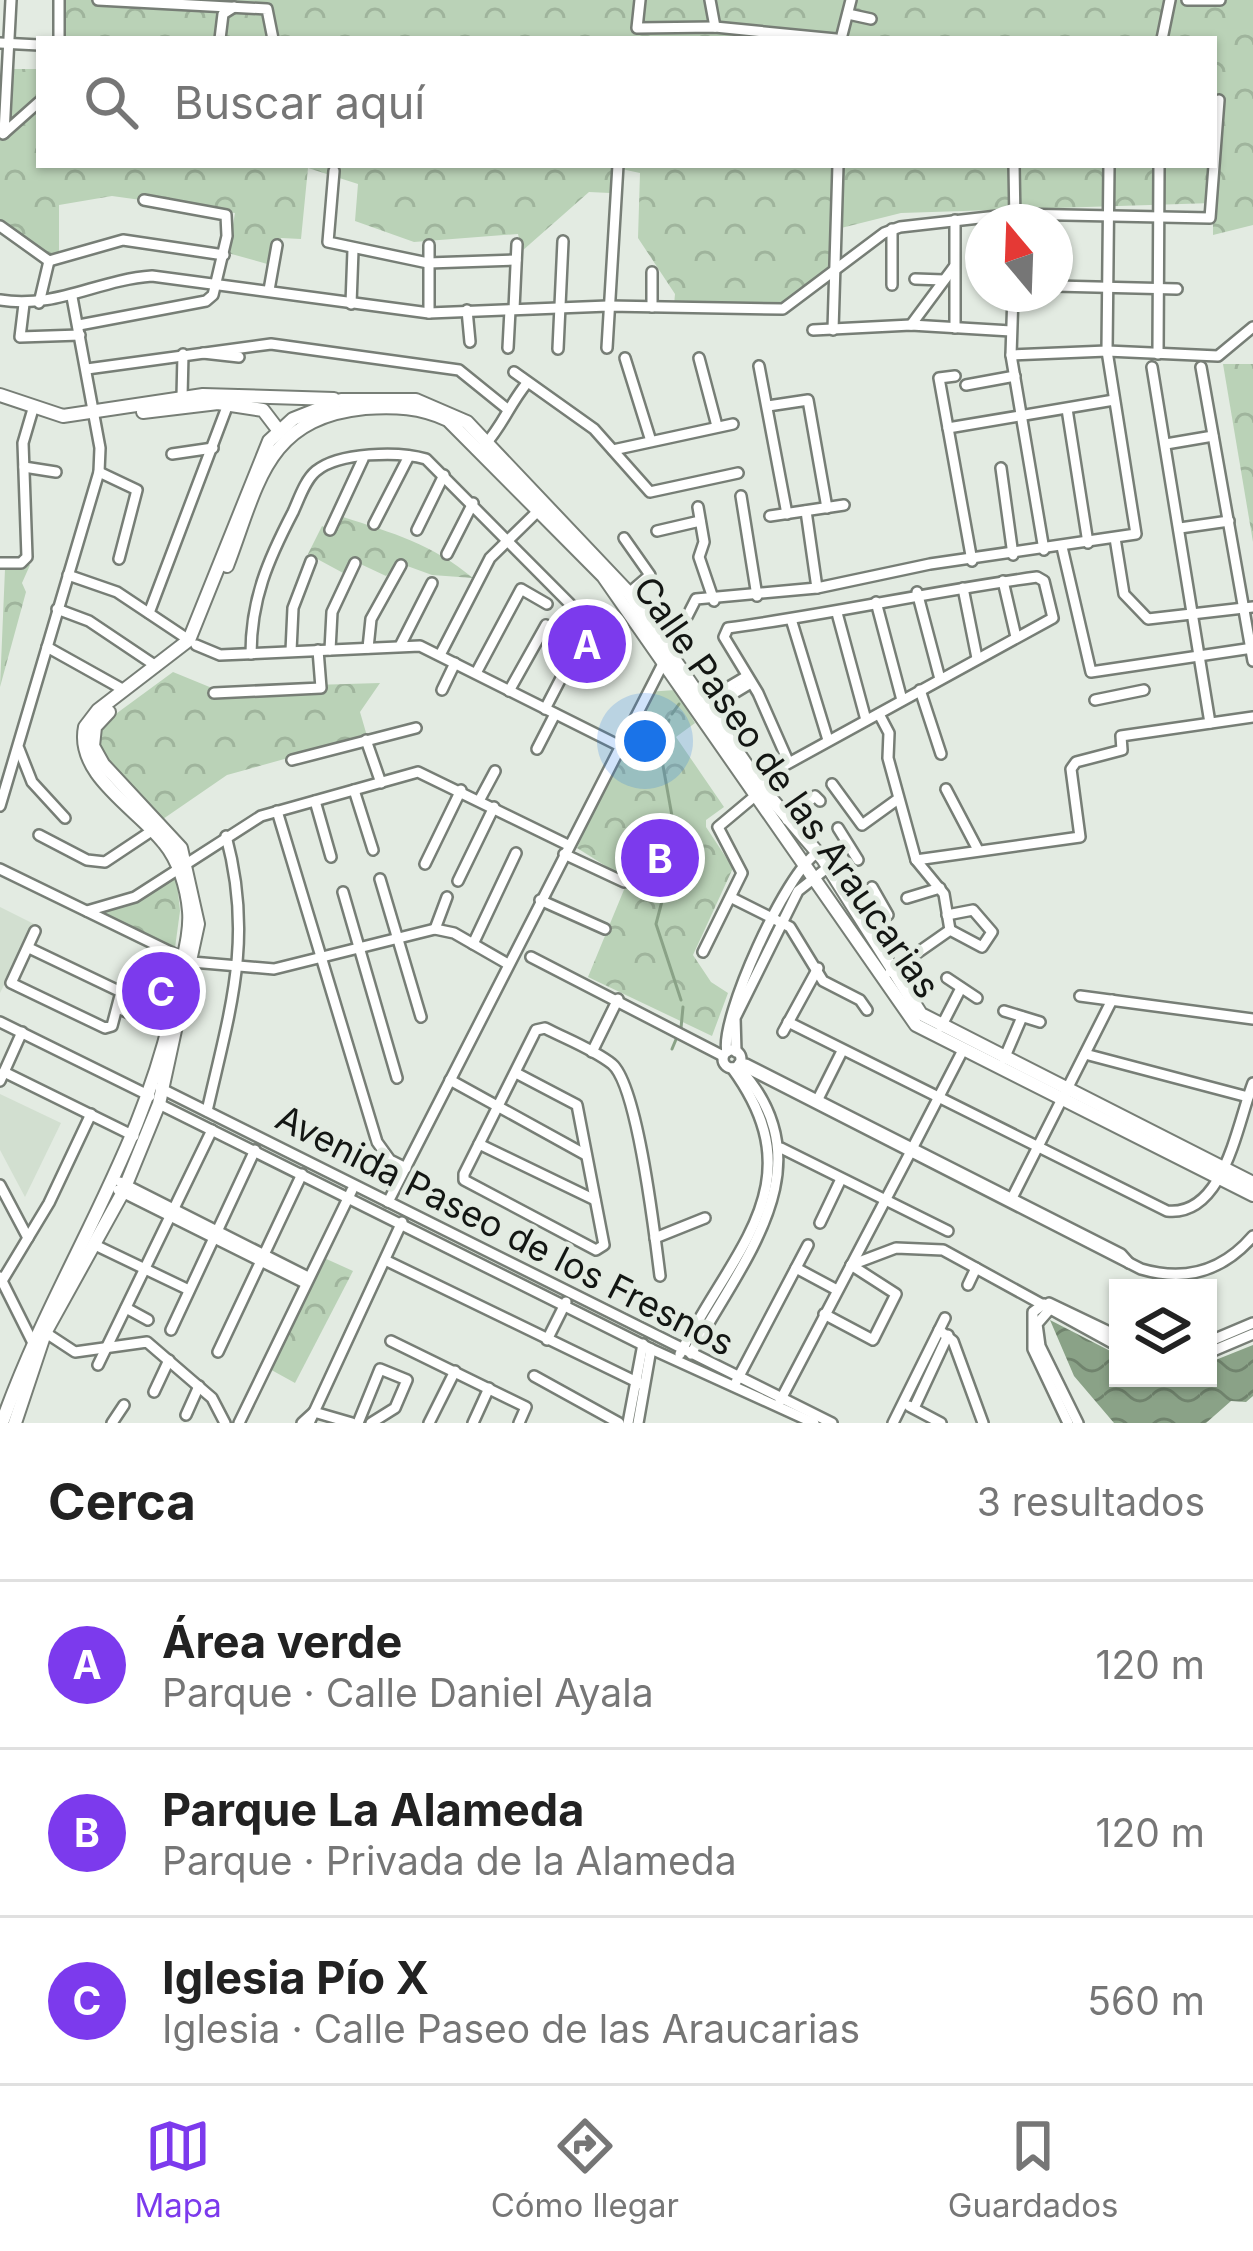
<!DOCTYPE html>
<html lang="es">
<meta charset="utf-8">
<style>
:root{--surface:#fff;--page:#f2f2f2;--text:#222;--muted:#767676;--line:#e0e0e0;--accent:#7c3aed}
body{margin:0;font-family:Inter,sans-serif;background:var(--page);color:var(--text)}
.controls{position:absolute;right:36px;bottom:36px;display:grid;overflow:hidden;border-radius:0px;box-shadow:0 3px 9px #0004}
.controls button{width:108px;height:108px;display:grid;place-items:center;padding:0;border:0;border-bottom:3px solid var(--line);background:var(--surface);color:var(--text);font:60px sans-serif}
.compass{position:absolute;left:965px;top:204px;width:108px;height:108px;border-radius:50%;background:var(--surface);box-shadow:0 3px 9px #0004;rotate:341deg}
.you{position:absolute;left:645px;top:741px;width:42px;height:42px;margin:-30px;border:9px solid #fff;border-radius:50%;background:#1a73e8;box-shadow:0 0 0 18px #1a73e833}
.badge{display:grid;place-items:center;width:78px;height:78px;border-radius:50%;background:var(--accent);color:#fff;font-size:39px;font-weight:700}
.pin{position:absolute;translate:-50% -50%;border:6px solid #fff;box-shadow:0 3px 12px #0006}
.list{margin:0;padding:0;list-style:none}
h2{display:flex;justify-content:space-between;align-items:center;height:156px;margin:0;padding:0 48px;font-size:51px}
h2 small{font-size:39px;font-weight:400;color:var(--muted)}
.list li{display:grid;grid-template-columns:78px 1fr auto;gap:36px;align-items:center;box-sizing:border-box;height:168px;padding:0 48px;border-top:3px solid var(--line)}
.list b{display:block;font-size:45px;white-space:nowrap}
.list p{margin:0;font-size:39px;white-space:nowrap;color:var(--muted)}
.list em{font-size:39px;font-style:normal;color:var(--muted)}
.icon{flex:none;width:66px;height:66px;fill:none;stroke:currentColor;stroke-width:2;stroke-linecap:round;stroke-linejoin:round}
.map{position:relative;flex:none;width:1253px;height:1423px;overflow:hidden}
.search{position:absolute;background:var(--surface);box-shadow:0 3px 9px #0004;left:36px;right:36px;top:36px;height:132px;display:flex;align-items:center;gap:30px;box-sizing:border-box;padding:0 42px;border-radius:0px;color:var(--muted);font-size:45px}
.sheet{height:660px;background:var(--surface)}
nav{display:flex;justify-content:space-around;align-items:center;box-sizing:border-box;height:168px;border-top:3px solid var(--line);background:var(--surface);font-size:33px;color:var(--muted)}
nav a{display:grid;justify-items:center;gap:6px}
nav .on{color:var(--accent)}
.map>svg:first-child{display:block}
</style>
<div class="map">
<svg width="1253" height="1423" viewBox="0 0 1253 1423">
<defs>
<pattern id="forest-crowns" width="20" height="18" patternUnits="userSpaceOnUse" patternTransform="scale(3)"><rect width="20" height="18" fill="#bad2b7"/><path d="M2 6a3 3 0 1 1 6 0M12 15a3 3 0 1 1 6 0" fill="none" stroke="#9fb49c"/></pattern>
<pattern id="water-waves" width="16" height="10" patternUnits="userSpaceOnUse" patternTransform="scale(3)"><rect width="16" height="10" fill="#8aa287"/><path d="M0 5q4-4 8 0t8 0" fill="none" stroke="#70836d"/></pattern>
</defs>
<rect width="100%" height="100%" fill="#e3ebe2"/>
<g fill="#d2dfd0">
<polygon points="0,907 34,924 0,993"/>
<polygon points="0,1094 61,1123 25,1197 0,1150"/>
</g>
<g fill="url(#forest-crowns)">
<polygon points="64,0 1253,0 1253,225 1213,235 1213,203 901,213 837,229 836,215 830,218 831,267 785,304 674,305 675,294 638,238 640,173 612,167 610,193 589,192 522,251 518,234 414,242 355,221 358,184 308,168 301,239 281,238 278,267 228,253 235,213 112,196 59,205 59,251 53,256 0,225 0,120 9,112 13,69 39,69 39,165 1214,165 1214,39 66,39"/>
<polygon points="1253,364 1253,542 1223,364"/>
<path d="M343 517C393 533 432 544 473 578L432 575 399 563 386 576 354 561 345 574 308 554 322 526 333 532Z"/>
<polygon points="26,564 30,565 22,583 26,592 0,687 5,569"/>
<polygon points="583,627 610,655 601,672 572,651"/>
<polygon points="173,672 212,688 380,683 360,712 367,736 227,775 163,819 121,779 96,739 113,716"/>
<polygon points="675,690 695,723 676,737 724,807 706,820 706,827 733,868 693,955 711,982 728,993 712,1036 588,977 628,880 577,848 647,692"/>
<polygon points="176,873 180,911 175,948 102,912"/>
<polygon points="322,1257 353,1271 295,1383 266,1367"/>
</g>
<polygon fill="url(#water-waves)" points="1050,1320 1118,1355 1118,1378 1208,1378 1208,1363 1253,1345 1253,1396 1246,1402 1231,1401 1206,1423 1114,1423 1074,1376"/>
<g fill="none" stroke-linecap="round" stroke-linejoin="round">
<g stroke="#8aa287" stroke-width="3">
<polyline points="672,714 679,704"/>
<polyline points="669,720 660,749 677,844 656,924 681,1000"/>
<polyline points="681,1028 683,1007"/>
<polyline points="672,1049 677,1037"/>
</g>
<defs>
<g id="minor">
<polyline points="59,0 59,39"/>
<polyline points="98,0 267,9 273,39"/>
<polyline points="640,0 637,28 715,27 836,39"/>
<polyline points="710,0 715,27"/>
<polyline points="1187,0 1220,0"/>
<polyline points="848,14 871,19"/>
<polyline points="220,39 223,14 234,7"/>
<polyline points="841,39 851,0"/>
<polyline points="1162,39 1170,0"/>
<polyline points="0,43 39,45"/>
<polyline points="4,133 11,0"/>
<polyline points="3,134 39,102"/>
<polyline points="1014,165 1015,222"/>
<polyline points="334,171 328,242 428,263 516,260"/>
<polyline points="955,220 955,328"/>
<polyline points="0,226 49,261"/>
<polyline points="49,261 123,240 224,255"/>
<polyline points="915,279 944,280"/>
<polyline points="892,285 892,229"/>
<polyline points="1055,286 1177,289"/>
<polyline points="269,290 277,245"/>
<polyline points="1013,294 1011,355 1044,550"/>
<path d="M0 300C56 309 97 280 152 276L429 313 608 306 783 309 884 233 900 227 1015 214 1210 218 1219 100"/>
<polyline points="39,303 49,261"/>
<polyline points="24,304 20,337 80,335"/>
<polyline points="351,304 353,250"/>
<polyline points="652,307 652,272"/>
<polyline points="514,309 517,244"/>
<polyline points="467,310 470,342"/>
<polyline points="429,313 429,245"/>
<polyline points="79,325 206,301 213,295 227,236 226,215 144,200"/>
<polyline points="911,325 954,267"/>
<polyline points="813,330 911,325 1011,331"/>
<polyline points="833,330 838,165"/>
<polyline points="508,348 510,310"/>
<polyline points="607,348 618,165"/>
<polyline points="558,349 563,241"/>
<polyline points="203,353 239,357"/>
<polyline points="1158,354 1159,165"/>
<polyline points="1011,355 1107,351 1218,356 1253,327"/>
<polyline points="625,358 650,438"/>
<polyline points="699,358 717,426"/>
<polyline points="759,366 787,514"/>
<polyline points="1152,367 1210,723"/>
<polyline points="1201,367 1253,661"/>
<polyline points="87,369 271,344 459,370 506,408"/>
<polyline points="514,372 594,429 650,492 738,473"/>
<polyline points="955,376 939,378 972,561"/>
<polyline points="966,385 1015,376"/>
<polyline points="182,397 183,354"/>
<polyline points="768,406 808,400 827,508"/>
<polyline points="1067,409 1088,543"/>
<polyline points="948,428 1114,400"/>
<polyline points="1166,444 1213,436"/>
<path d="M484 446C503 425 509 405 527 383"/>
<polyline points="613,450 733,424"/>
<polyline points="172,454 213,448"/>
<polyline points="24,467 56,472"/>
<polyline points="1001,468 1013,555"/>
<polyline points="99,472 137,490 119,559"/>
<polyline points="741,496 757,596"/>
<polyline points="698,507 704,542 699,557 714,601"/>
<polyline points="806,511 817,588"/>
<polyline points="770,516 844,505"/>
<polyline points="374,524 409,456"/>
<polyline points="1180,528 1229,521"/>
<polyline points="330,530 363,459"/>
<polyline points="417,530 444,475"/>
<polyline points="657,531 700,521"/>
<polyline points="624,538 650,575 629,593"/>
<polyline points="1115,538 1124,594 1148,619 1253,607"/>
<polyline points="1062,547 1091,672 1253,648"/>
<polyline points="447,554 473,503"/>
<polyline points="0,563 21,563 27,557 23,443 33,409"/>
<polyline points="68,575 117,592 189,640"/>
<polyline points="1003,581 1016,637"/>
<polyline points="963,588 977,658"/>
<polyline points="917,592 940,679"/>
<polyline points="876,602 902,700"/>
<polyline points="57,609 89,621 156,666"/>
<polyline points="149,613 230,399"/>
<polyline points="837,613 866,720"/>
<polyline points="791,619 828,740"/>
<polyline points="196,645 220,655 420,646 618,745"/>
<polyline points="400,646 432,583"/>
<polyline points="47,647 124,690"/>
<polyline points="368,648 371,619 401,565"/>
<polyline points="330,650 332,612 355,563"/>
<polyline points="291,651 293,608 311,561"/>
<path d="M251 654C251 599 268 560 293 512 299 499 305 480 316 471 339 452 399 451 426 459L570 604"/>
<polyline points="440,655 490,558 539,510"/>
<polyline points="476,673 521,589 547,604"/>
<polyline points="442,690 455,663"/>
<polyline points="920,690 941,754"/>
<polyline points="509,691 546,625 566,635"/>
<polyline points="214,693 321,688 318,650"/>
<polyline points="1095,700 1144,690"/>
<polyline points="700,704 747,676"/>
<polyline points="545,709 572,657 589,666"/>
<polyline points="703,712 751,683"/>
<polyline points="879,714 889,733 888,758 916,860 944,894 950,930"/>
<polyline points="366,740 381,783"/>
<polyline points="19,749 32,782 65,818"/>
<polyline points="537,749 555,714"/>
<polyline points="292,760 416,728"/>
<path d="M778 769 1053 618 1044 581 1037 577C933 591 832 614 728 628L724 637 758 693 788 761"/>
<polyline points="832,784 862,825 898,799"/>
<polyline points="946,789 977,848"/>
<polyline points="354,790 373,850"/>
<polyline points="480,799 495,771"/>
<polyline points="315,801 331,857"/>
<polyline points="0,806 99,472 100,448 72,297"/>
<polyline points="277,811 377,1142 390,1160 406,1168"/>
<polyline points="787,820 815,796 820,801"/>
<polyline points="838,828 858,860"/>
<polyline points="39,835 87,860 105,862 153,830"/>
<polyline points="564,854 624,882"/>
<polyline points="916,860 1080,837 1071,769 1076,762 1122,750 1121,736 1253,717"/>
<polyline points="425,864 461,790"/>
<polyline points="0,869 183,958"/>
<polyline points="380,879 421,1017"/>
<polyline points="458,881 494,807"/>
<polyline points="872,887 888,915"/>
<polyline points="343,892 397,1078"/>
<polyline points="732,898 790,927 823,981 860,1000 867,1010"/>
<polyline points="907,898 940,888"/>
<polyline points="540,900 605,929"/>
<polyline points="87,911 135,897 261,816 418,772 568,845"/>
<polyline points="947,915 973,910 992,932 982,947 950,930"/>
<polyline points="435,929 447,897"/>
<polyline points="473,944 516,853"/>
<polyline points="29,948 121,992 112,1026 105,1028 11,983 35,931"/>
<polyline points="703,952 742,873 718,827 755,796"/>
<polyline points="531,957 723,1056"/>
<polyline points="192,962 274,969 435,929 454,933 508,964"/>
<polyline points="890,972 950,930"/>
<polyline points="947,978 977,998"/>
<polyline points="1080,996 1253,1019"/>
<polyline points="123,1001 171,1026"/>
<polyline points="120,1009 168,1031"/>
<polyline points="1004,1011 1040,1022"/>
<polyline points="0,1022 150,1096"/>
<path d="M788 1022 1167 1211C1224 1217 1237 1124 1253 1083"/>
<polyline points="941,1027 961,988"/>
<polyline points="783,1032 818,968"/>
<circle cx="732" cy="1059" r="9"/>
<polyline points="592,1052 618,999"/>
<path d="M727 1052C719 1019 787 871 817 853"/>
<polyline points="736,1052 735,1018 798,891 827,868"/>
<polyline points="1085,1054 1248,1097"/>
<polyline points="1004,1059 1022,1017"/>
<path d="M739 1064 1141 1269C1185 1282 1223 1271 1253 1236"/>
<polyline points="746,1064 1121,1254 1129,1263"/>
<polyline points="4,1072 134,1136"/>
<path d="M516 1073 577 1105 604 1245 596 1250 464 1180V1174L536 1030 545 1028C566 1039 593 1049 612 1064 638 1086 655 1237 660 1276"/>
<polyline points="450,1080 586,1155"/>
<polyline points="0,1081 22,1032"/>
<polyline points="160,1088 832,1423"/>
<polyline points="818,1099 842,1051"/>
<polyline points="159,1104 651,1349 814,1423"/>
<path d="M207 1111C230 1010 254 939 226 836"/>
<polyline points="479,1144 595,1200"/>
<polyline points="914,1145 963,1050"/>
<polyline points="781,1148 948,1231"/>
<polyline points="120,1182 308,1277"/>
<polyline points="0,1185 28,1238"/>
<polyline points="118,1190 305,1283"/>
<polyline points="1012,1198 1112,1000"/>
<polyline points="388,1202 696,599 817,588 930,564 1136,534 1107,351 1109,165"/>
<polyline points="820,1223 841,1179"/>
<polyline points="655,1238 705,1218"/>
<polyline points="95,1245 189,1290"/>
<polyline points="385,1260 643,1385"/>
<polyline points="851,1265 896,1248 943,1250 1118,1346"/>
<polyline points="796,1268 837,1290"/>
<polyline points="0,1277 35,1347"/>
<polyline points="2,1281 49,1203 91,1114"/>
<polyline points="968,1285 976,1268"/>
<polyline points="1049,1303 1118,1336"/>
<polyline points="1044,1304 1033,1312 1033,1349 1068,1423"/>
<polyline points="126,1308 148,1320"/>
<polyline points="1050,1309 1037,1324 1040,1346 1078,1423"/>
<polyline points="824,1314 873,1340 896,1294 851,1265"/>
<polyline points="40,1329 75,1352 147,1342 212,1398 225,1423"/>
<polyline points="171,1330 255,1150"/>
<polyline points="939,1330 953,1341 983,1423"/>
<polyline points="547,1340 566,1302"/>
<polyline points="391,1341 526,1407 519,1423"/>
<polyline points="1208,1342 1253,1323"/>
<polyline points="218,1352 302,1174"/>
<polyline points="1208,1353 1253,1334"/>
<path d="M680 1354C733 1248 817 1184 732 1068"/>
<path d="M691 1354C742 1260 828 1166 740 1069"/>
<polyline points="98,1365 212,1130"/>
<polyline points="534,1376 619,1423"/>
<polyline points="736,1382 808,1245"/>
<polyline points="154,1392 169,1360"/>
<polyline points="780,1401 910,1153"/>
<polyline points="909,1406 941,1423"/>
<polyline points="914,1408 948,1335"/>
<polyline points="186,1415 199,1386"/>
<polyline points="112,1423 124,1405"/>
<polyline points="239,1423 352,1190"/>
<polyline points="302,1423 314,1412 352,1423"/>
<polyline points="309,1423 402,1222"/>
<polyline points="358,1423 380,1369 407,1380 395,1408 371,1423"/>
<polyline points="429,1423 455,1371"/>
<polyline points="473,1423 489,1388"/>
<polyline points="628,1423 643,1344"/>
<polyline points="638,1423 651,1349"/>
<polyline points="893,1423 945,1318"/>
</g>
<g id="major">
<polyline points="0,395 63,416 203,395 334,399"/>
<polyline points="143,412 218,403 263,410 279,431"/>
<path d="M227 566C258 485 265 418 365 408 395 406 420 407 448 420L603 576 916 1025 1253 1195"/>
<path d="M2 1423C56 1270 149 1147 178 983 182 961 191 934 189 911 187 888 179 861 164 843 138 809 75 775 85 727L98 710 189 640 269 441 293 419 341 400H416L467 422 629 593 763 789 823 859 921 1014 1253 1183"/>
<polyline points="15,1423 45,1333 123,1192 159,1104 198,924 181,848 103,764 93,746 95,727 109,712"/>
</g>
</defs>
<use href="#minor" stroke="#777e76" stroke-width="14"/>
<use href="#major" stroke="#777e76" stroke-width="16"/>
<use href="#minor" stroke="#fff" stroke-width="9"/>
<use href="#major" stroke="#fff" stroke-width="12"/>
</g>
<g text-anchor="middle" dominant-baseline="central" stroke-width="10" stroke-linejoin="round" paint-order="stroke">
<g font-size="36" fill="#131613" stroke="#e3ebe2">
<text transform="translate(787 787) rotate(55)">Calle Paseo de las Araucarias</text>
<text transform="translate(505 1230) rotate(27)">Avenida Paseo de los Fresnos</text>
</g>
</g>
</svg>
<div class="controls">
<button><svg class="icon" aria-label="layers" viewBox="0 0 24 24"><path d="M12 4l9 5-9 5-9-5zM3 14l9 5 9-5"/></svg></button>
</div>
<svg class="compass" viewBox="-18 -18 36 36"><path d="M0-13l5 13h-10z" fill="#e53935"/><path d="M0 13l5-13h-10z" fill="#767676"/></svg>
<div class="you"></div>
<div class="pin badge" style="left:587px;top:644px">A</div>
<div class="pin badge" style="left:660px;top:858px">B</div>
<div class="pin badge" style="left:161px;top:991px">C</div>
<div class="search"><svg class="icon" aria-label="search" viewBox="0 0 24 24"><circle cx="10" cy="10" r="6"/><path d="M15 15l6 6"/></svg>Buscar aquí</div>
</div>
<section class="sheet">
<h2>Cerca<small>3 resultados</small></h2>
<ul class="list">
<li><span class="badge">A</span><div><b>Área verde</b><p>Parque · Calle Daniel Ayala</p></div><em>120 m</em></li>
<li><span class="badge">B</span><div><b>Parque La Alameda</b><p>Parque · Privada de la Alameda</p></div><em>120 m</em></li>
<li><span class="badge">C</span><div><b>Iglesia Pío X</b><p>Iglesia · Calle Paseo de las Araucarias</p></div><em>560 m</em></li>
</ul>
</section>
<nav>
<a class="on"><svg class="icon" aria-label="map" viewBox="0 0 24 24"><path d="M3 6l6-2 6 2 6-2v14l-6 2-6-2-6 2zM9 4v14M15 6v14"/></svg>Mapa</a>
<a><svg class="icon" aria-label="directions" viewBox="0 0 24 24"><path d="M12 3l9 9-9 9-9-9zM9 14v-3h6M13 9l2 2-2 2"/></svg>Cómo llegar</a>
<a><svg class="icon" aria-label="saved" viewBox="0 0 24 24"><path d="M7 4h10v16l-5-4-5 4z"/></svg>Guardados</a>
</nav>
